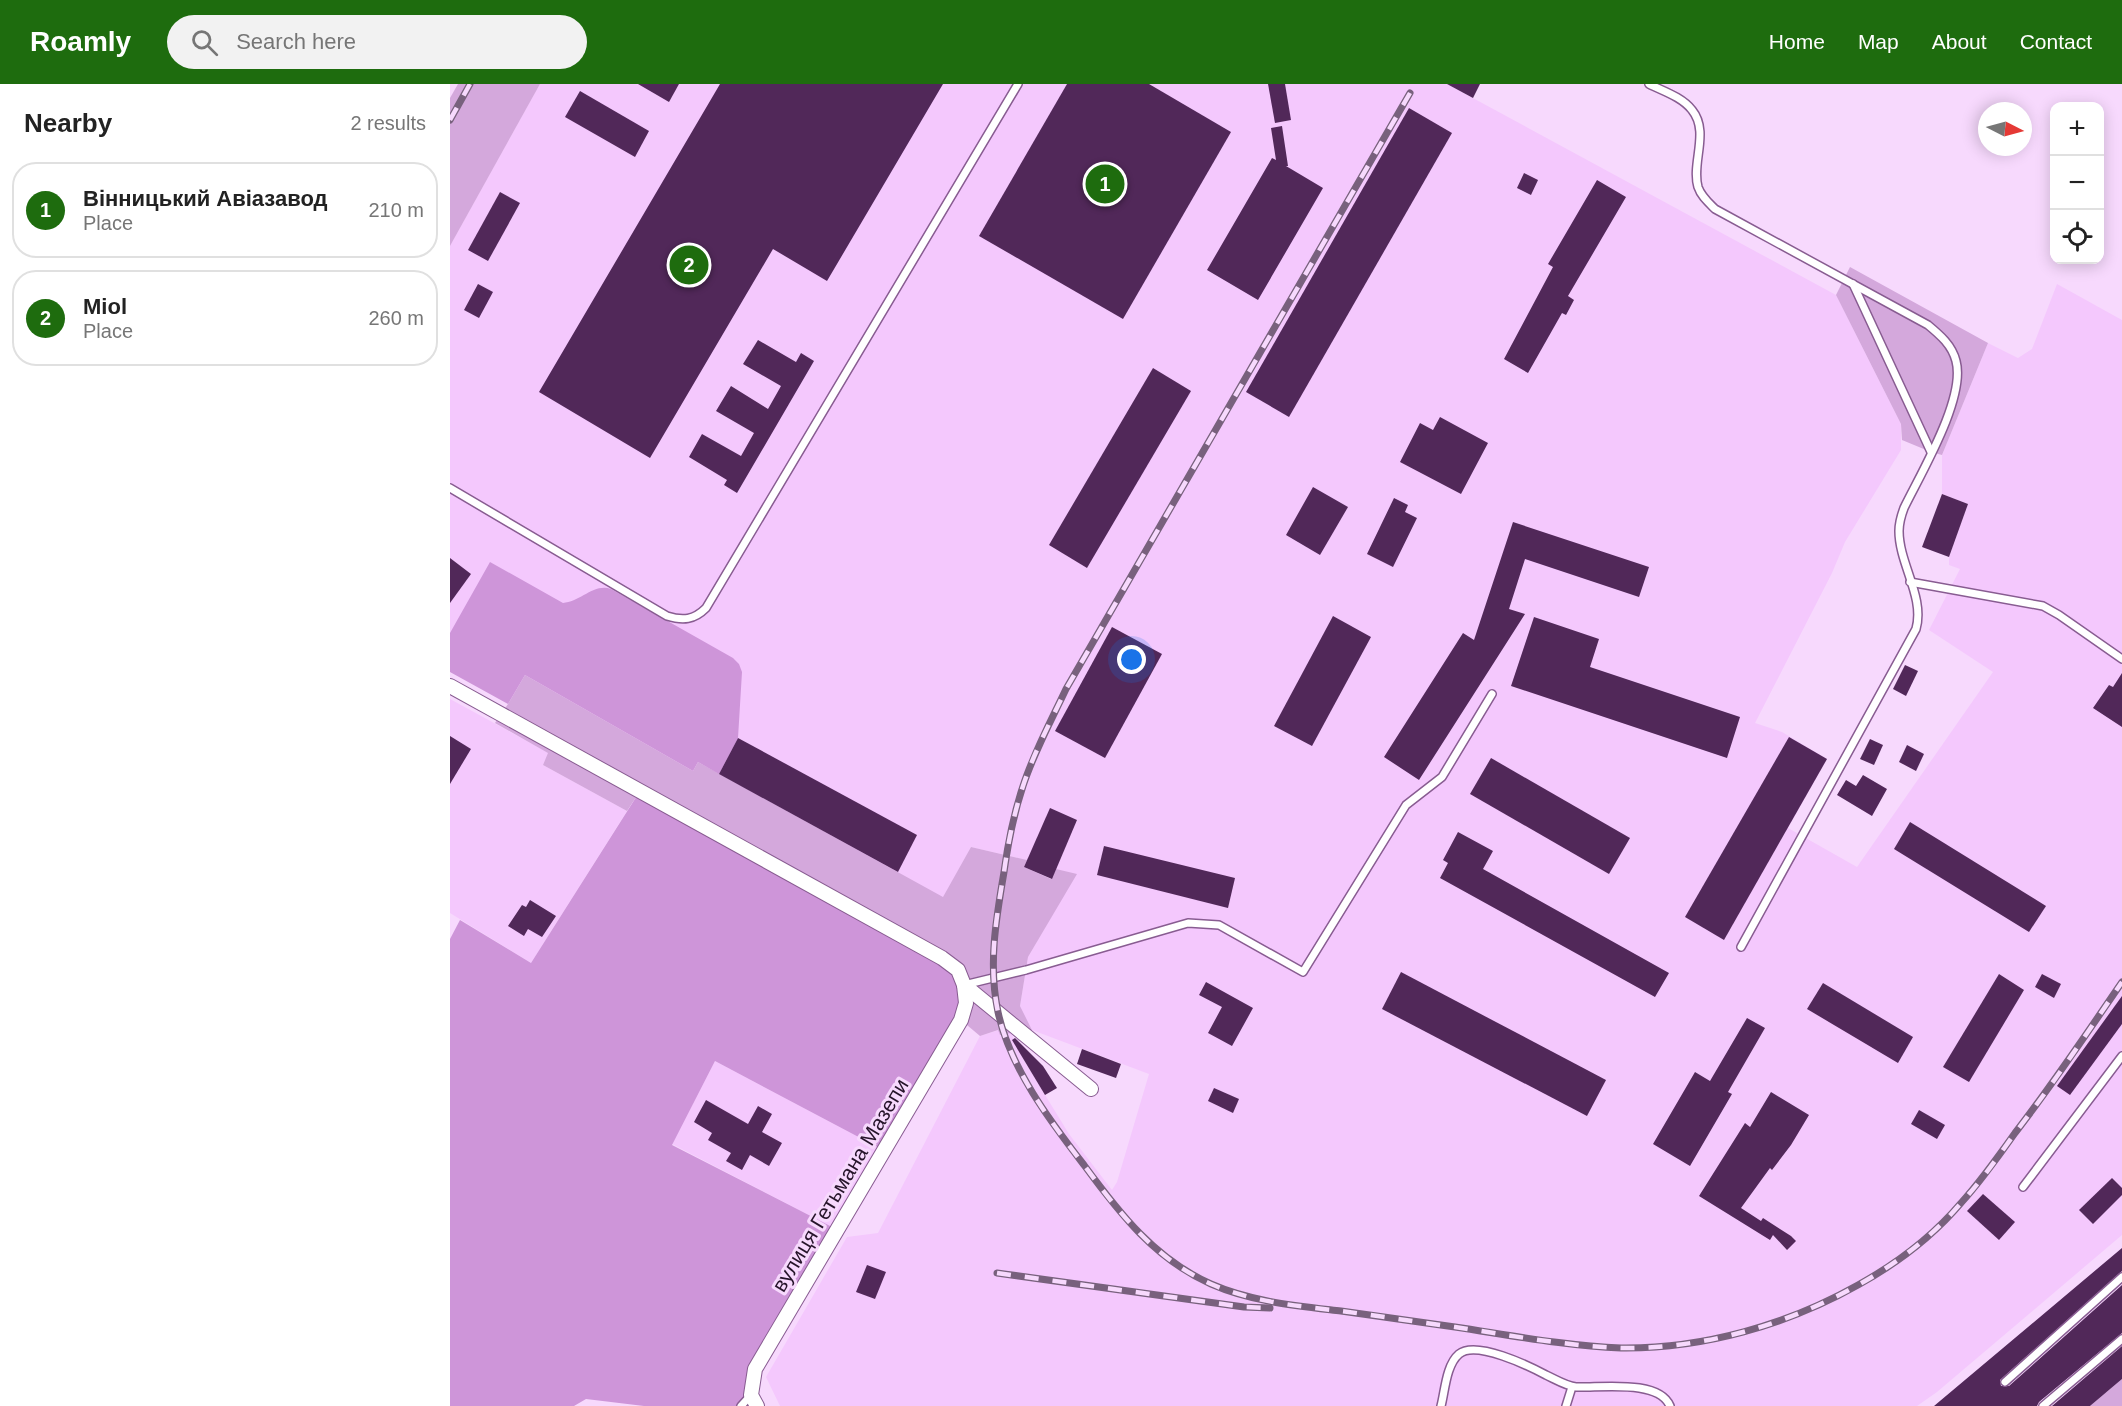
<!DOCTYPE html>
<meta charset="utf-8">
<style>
:root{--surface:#fff;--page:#f2f2f2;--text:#222;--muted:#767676;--line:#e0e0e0;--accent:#1e6c0e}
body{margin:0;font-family:Arial,sans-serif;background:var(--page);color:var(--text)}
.controls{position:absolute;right:18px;top:18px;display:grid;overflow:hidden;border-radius:12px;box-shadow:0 3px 15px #0003}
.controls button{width:54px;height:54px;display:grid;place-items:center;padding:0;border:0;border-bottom:2px solid var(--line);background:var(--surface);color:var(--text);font:30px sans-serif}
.compass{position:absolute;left:1528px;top:18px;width:54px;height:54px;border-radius:50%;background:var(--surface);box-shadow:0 3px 15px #0003;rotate:96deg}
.you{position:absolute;left:682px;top:576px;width:21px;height:21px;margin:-15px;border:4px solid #fff;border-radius:50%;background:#1a73e8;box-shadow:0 0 0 9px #1a73e833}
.badge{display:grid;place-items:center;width:39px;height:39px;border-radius:50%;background:var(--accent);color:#fff;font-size:20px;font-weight:700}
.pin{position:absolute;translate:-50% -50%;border:3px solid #fff;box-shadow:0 2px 6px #0006}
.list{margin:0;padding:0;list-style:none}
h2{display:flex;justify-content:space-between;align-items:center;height:78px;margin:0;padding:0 24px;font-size:26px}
h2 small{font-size:20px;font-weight:400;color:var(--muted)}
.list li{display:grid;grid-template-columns:39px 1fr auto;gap:18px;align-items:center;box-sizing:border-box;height:96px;margin:0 12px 12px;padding:0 12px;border:2px solid var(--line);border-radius:24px}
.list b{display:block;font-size:22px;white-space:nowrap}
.list p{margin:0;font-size:20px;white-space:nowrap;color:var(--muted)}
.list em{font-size:20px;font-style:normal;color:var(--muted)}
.icon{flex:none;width:33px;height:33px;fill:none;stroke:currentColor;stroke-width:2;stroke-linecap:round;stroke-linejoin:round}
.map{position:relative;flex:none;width:1672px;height:1322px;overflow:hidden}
header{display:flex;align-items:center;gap:36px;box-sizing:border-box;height:84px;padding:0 30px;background:var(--accent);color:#fff}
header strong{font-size:28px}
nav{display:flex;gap:33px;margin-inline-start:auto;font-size:21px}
.search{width:420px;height:54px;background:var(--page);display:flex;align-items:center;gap:15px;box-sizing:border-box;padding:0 21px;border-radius:33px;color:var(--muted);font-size:22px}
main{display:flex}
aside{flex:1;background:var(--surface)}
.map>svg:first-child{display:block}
</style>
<header>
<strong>Roamly</strong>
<div class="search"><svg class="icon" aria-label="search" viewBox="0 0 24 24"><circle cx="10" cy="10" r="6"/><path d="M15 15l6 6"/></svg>Search here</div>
<nav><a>Home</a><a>Map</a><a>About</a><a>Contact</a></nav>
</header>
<main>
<aside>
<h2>Nearby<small>2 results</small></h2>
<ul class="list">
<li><span class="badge">1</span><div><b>Вінницький Авіазавод</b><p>Place</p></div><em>210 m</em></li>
<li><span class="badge">2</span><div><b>Miol</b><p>Place</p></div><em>260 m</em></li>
</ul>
</aside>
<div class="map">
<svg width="1672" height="1322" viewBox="0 0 1672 1322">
<rect width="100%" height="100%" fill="#f7d9fd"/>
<g fill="#f4c8fd">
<polygon points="90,0 997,0 1386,211 1451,340 1451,366 1395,458 1382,489 1305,639 1332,648 1377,675 1338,744 1407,783 1543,588 1479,546 1510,485 1499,481 1499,473 1518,420 1492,410 1492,371 1538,259 1568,274 1582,265 1607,200 1672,236 1672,1151 1487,1308 1467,1322 330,1322 316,1293 397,1153 428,1149 530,952 549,946 561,949 573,975 619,1050 662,1106 667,1098 699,990 582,946 572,929 570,922 578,873 626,790 602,795 574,783 576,776 521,763 493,814 249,678 75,591 0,588 0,162"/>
<polygon points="0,615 99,669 93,681 177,727 81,879 0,829"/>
<polygon points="265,977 435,1067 388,1146 222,1060"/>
</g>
<g fill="#d4a8dc">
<polygon points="8,0 90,0 0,162 0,14"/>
<polygon points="1400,183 1538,259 1492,371 1481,368 1452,356 1451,340 1386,211"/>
<polygon points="75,591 243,687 248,678 493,813 521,763 577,776 574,783 601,795 606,785 627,790 578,873 570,922 582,946 569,957 561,949 550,951 548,946 530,952 511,936 190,707 177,727 93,681 98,669 45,639 58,620"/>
<polygon points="1672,1295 1672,1322 1640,1322"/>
</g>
<g fill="#ce95d9">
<path d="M40 478 113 519C130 518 144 499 161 505L283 574 289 580 292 588 288 654 269 690 248 678 243 687 75 591 58 620 0 588V549Z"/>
<polygon points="190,707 500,880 516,919 435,1067 265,977 222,1061 388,1146 306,1285 301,1311 291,1322 194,1322 136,1315 124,1322 0,1322 0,855 10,836 81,879"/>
</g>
<g fill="#512859">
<polygon points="188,0 229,0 219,18"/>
<polygon points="270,0 493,0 377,197 323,165 200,374 89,308"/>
<polygon points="617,0 699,0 781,48 673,235 529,152"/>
<polygon points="818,0 835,0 841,36 825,39"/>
<polygon points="997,0 1030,0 1023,14"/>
<polygon points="130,7 199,47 185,73 115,33"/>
<polygon points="959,24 1002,49 839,333 796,308"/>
<polygon points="832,42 838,82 836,82 873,104 808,216 757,186 822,74 826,76 821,44"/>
<polygon points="1074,89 1088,96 1081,111 1067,104"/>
<polygon points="1147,96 1176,113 1118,212 1124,216 1116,231 1112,229 1078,289 1054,275 1103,183 1098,180"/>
<polygon points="50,108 70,119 38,177 18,166"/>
<polygon points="28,200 43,208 29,234 14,226"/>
<polygon points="308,256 346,278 351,269 364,277 287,409 274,401 277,396 239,373 252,350 291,372 304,349 266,327 281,302 318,325 331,302 293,280"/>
<polygon points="703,284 741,307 637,484 599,461"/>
<polygon points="990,333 1038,359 1011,410 950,378 970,339 983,346"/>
<polygon points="863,403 898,423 870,471 836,451"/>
<polygon points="1492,410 1518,420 1499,473 1472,463"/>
<polygon points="944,414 958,421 955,428 967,434 943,483 917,470"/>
<polygon points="1063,438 1199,483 1189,513 1075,475 1059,525 1075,530 969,696 934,673 1013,549 1024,556"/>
<polygon points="0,474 21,490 0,519"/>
<polygon points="883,532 921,553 862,662 824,642"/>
<polygon points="1084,533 1149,555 1140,583 1290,633 1277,674 1061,602"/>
<polygon points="662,543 712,570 655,674 605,647"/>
<polygon points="1455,581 1468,587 1456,612 1443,605"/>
<polygon points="1672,589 1672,643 1643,624 1659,601 1663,603"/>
<polygon points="0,652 21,665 0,700"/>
<polygon points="1339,653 1377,675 1274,856 1235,833"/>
<polygon points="288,654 467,751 448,788 269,690"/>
<polygon points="1420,655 1433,661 1424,681 1410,675"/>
<polygon points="1457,661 1474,670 1466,687 1449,678"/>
<polygon points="1041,674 1180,754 1159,790 1020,710"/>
<polygon points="1413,691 1437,705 1422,732 1387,711 1396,696 1406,702"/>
<polygon points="600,724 627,736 602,795 574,783"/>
<polygon points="1460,738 1596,822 1579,848 1444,765"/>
<polygon points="1008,748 1043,767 1033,785 1219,889 1205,913 990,794 998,779 993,776"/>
<polygon points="654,762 785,794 778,824 647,791"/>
<polygon points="80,816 106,832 92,853 78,845 74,852 58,842 72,821 76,823"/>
<polygon points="951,888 1156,996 1137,1032 932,925"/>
<polygon points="1549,890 1574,906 1519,998 1493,983"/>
<polygon points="1592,890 1611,900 1604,914 1585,903"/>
<polygon points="756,898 803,924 782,962 758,949 772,923 749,911"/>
<polygon points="1373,899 1463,953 1448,979 1357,925"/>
<polygon points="1672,912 1672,940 1620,1011 1607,1002"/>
<polygon points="1297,934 1315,944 1278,1008 1282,1010 1240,1082 1203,1060 1245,988 1260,997"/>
<polygon points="565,954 593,982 607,1004 595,1011 562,956"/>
<polygon points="632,965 671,980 666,994 627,980"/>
<polygon points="764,1004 789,1015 783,1029 758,1017"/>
<polygon points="1321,1008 1359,1031 1341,1061 1322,1086 1320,1084 1291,1124 1311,1137 1313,1134 1341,1152 1346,1157 1337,1166 1323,1151 1320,1156 1249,1112 1295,1039 1300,1043"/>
<polygon points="256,1016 298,1040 308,1022 322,1030 312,1048 332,1059 319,1082 300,1071 292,1086 276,1077 281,1069 258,1056 262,1049 244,1038"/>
<polygon points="1469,1026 1495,1041 1487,1055 1461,1040"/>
<polygon points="1662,1094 1672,1104 1672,1111 1643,1140 1629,1126"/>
<polygon points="1533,1110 1565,1138 1549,1156 1517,1127"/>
<polygon points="1672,1164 1672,1187 1550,1296 1551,1302 1559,1302 1672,1201 1672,1249 1589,1318 1587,1322 1484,1322"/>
<polygon points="417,1181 436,1188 425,1215 406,1208"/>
<polygon points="1672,1262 1672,1295 1640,1322 1602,1322"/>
</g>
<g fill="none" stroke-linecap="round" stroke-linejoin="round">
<defs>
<g id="service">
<path d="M1199 0C1213 7 1232 13 1242 26 1260 48 1241 79 1248 103 1251 112 1258 118 1265 125L1478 241C1490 251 1502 261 1506 277 1516 314 1471 389 1454 424 1451 432 1449 439 1449 447 1449 480 1475 513 1466 545L1291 863"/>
<polyline points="1403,200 1481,368"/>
<path d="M0 404 217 532C233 537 244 536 256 524L568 0"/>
<polyline points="1460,498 1593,522 1609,531 1672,575"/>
<polyline points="514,901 576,886 738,839 769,841 853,888 956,721 992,693 1042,610"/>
<polyline points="1573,1103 1672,972"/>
<polyline points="1555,1298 1672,1193"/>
<polyline points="291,1322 301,1311"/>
<path d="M991 1322C995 1307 996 1281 1009 1270 1026 1256 1079 1282 1096 1291 1105 1295 1116 1302 1126 1303 1150 1304 1209 1295 1220 1322"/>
<polyline points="1116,1322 1122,1303"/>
<polyline points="1593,1322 1672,1255"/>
</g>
<g id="minor">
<polyline points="0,602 492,874 508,886 514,901 641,1005"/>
<polyline points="307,1322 301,1311 305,1285 511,936 516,919 514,901"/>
</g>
</defs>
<use href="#service" stroke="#885c91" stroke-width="10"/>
<use href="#minor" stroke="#885c91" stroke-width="16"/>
<use href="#service" stroke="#fff" stroke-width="7"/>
<use href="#minor" stroke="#fff" stroke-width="14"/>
<defs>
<g id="rail">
<path d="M960 9 616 605C601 637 584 668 573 702 564 729 558 759 554 788 546 835 538 881 548 928 560 984 600 1037 634 1081 670 1130 705 1175 761 1200 802 1218 848 1222 891 1227 929 1232 967 1238 1005 1243 1059 1251 1116 1262 1171 1264 1253 1265 1337 1241 1408 1201 1446 1180 1483 1152 1511 1119 1531 1097 1548 1073 1565 1049 1603 1000 1637 949 1672 898"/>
<polyline points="0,36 20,0"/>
<polyline points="547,1189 794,1223 820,1224"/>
</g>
</defs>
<use href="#rail" stroke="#78617d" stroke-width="7"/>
<use href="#rail" stroke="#f7d9fd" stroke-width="4.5" stroke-dasharray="14" stroke-linecap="butt"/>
</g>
<g text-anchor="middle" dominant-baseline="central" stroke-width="6" stroke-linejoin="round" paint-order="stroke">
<g font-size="21" fill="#26142a" stroke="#f7d9fd">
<text transform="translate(390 1101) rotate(-59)">вулиця Гетьмана Мазепи</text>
</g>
</g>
</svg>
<div class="controls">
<button>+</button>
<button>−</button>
<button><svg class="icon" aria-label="locate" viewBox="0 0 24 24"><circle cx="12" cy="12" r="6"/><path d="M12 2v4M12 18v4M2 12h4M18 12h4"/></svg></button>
</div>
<svg class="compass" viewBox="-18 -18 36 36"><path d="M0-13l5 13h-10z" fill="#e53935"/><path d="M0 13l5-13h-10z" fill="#767676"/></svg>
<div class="you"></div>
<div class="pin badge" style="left:655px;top:100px">1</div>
<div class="pin badge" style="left:239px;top:181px">2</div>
</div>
</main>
